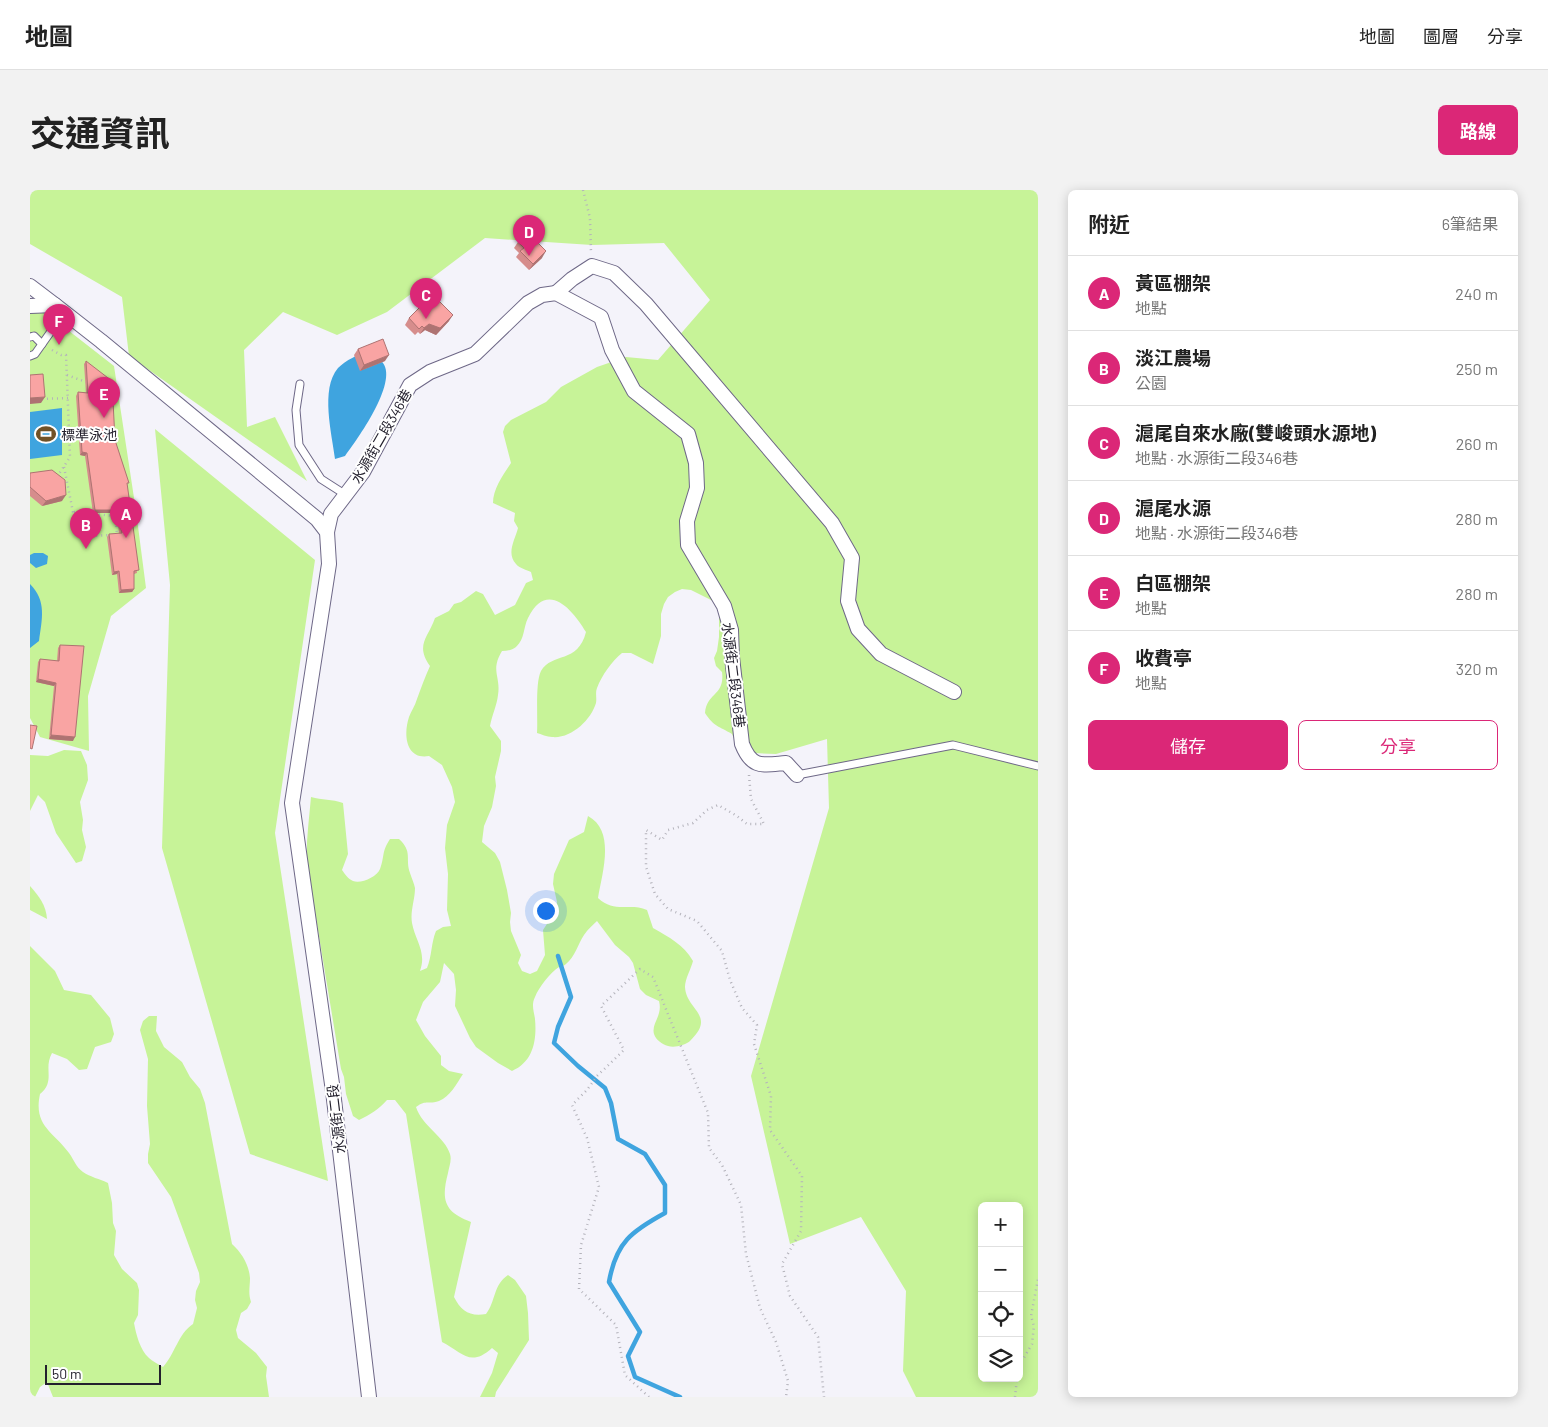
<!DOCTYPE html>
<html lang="zh-TW">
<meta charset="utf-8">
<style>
:root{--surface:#fff;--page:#f2f2f2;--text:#222;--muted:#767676;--line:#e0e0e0;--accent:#db2777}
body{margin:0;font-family:Barlow,"Noto Sans TC",sans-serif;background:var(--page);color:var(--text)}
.controls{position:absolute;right:15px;bottom:15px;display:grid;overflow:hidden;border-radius:8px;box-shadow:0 2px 12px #0003}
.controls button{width:45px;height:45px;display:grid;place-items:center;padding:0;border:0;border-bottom:1px solid var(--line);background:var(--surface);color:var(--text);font:25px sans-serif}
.scale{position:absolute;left:15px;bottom:12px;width:116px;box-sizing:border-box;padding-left:5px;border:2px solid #23202d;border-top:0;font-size:14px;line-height:18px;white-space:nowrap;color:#23202d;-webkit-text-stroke:4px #fff;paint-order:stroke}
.you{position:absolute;left:515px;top:720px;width:18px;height:18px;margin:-12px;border:4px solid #fff;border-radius:50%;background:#1a73e8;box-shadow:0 0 0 8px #1a73e833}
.badge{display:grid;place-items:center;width:32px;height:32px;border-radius:50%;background:var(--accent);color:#fff;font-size:16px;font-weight:700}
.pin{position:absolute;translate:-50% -41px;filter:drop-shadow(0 1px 2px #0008)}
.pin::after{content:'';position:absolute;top:26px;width:18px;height:15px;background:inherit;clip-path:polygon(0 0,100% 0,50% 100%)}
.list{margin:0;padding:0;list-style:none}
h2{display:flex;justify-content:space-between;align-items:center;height:65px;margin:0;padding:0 20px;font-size:21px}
h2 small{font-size:16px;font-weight:400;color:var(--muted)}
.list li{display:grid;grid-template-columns:32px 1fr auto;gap:15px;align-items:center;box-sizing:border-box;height:75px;padding:0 20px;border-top:1px solid var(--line)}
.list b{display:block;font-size:19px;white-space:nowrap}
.list p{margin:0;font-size:16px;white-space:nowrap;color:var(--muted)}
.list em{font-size:16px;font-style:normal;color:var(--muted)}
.actions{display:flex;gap:10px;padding:15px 20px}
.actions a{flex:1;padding:11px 0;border:1px solid var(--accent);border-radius:8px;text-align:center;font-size:18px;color:var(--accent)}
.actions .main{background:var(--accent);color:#fff}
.icon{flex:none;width:28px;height:28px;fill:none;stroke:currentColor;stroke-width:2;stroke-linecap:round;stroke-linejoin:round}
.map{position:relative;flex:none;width:1008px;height:1207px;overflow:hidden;border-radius:8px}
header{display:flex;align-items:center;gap:30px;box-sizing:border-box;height:70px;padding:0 25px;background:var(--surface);border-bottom:1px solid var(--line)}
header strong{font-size:24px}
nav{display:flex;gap:28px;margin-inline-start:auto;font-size:18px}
.intro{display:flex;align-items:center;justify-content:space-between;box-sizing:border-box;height:120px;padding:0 30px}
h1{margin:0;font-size:35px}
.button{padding:12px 22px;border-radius:8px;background:var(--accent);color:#fff;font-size:18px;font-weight:700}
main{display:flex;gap:30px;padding:0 30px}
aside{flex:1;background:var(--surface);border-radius:8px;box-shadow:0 2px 12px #0003}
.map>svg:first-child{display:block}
</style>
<header>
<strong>地圖</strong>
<nav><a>地圖</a><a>圖層</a><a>分享</a></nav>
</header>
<div class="intro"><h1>交通資訊</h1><a class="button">路線</a></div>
<main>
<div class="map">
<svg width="1008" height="1207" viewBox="0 0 1008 1207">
<rect width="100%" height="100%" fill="#f4f3fa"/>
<g fill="#c7f398" fill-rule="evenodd">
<path d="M0 0H1008V1207H886L873 1181 876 1101 831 1027 760 1054 721 886 799 618 797 549 746 564 723 563 709 560 702 544C689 536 684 537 675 523 677 502 695 506 692 482L686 476 684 468 687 461 689 447V418L683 411 661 400 652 399 645 402 638 407 634 414 631 424V446L623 474 601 463H592C582 471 572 485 567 498 565 503 567 508 566 513 561 530 541 549 522 547 517 547 511 544 507 543 508 527 505 493 511 481 522 462 548 474 556 442 543 420 517 389 498 428 493 438 495 449 486 457 482 460 477 461 472 461 460 481 471 486 468 505 467 515 462 525 460 536L471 551V561L465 587 466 596 462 617 454 636 452 652 465 663 470 672 477 700 481 723 480 732 481 741 491 765 488 773 492 781 500 784 507 781 515 765 513 740 526 720 527 712 523 694 524 684 539 650 554 642 558 626C586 641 572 683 568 708 585 724 600 712 617 720L623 738C640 748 653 754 663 771 661 779 655 789 655 797 656 820 687 825 660 851 655 855 645 858 638 856 632 854 626 850 624 844 621 833 633 826 629 811L616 805 610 799 603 773 599 767 585 755 567 731C563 735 558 739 554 745 548 754 545 767 536 774 534 776 531 776 529 777 520 783 509 797 505 807 501 815 504 821 505 829 507 851 503 872 482 881L468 873 446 857 440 848 425 816 426 800 424 784 414 773 410 792 393 812 386 830 395 846 411 866V875L419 881 433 884C427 893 420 907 409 911 398 915 397 909 386 917 392 936 415 947 420 964 422 970 419 977 418 983 411 1010 414 1022 441 1032L424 1107C431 1121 440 1127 456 1124 466 1111 463 1095 478 1085L485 1090 496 1106 498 1123 499 1150 466 1202 465 1207H450L462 1183 468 1163 462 1158C440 1178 432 1162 412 1152L376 924 365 910H357C349 919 340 925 329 930L323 926 316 904 314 887 311 879 283 710C272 676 278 642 281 607 292 610 302 609 313 613L318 664 312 680C315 684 318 689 323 691 331 694 347 687 350 679 355 666 351 663 360 649H369C383 662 375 668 380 683 382 689 384 693 385 698 385 710 380 721 382 733 385 750 397 762 390 781L397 778C402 766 401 753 406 741L413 737 421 736 417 720 418 684 415 658 417 635 425 612 422 597 412 575 399 566C376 570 373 545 379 527 381 521 385 516 387 509 391 498 395 487 400 476 385 455 398 448 405 428L419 421 424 414 431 412 446 401 453 404 465 425 485 415 496 393 503 390 501 382C497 380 489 378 486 374 476 363 485 350 488 338L484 331 485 323 463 313C463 299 473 285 481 273L473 242 475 236 481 230 516 212 531 197 567 177 596 167 628 170 680 110 634 53 562 55 455 48 357 122 307 145 253 122 214 160 217 237 245 227 277 291 99 166 92 107 0 54ZM952 1016H989V1188H952Z"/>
<polygon points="0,123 16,123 84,176 106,321 116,398 81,426 58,506 59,561 10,547 0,528"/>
<polygon points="125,239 285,370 245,643 298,991 220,964 132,658 140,395"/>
<polygon points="34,560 51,561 57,575 58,590 50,612 53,630 52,640 56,657 52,671 46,673 26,643 15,612 8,605 0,621 0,565 18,566"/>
<path d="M0 696C9 706 16 715 17 729L0 720Z"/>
<path d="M0 756 25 781 34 800 61 805 80 828 84 844 81 852 65 857 57 879 49 880 37 869 22 863C13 879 26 891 10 904 3 936 24 942 39 963 44 970 46 977 53 982 60 987 70 989 78 993L82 1013 83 1033 86 1041 84 1065 92 1079 107 1093 109 1100 108 1125 104 1133C106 1144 110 1160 119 1168 122 1171 128 1174 133 1177 145 1164 148 1144 163 1134L167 1118 165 1110 166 1101 170 1092 169 1083 141 1007 118 973V964L120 954 117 916 118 869 110 840 113 831 119 826H127L126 841 134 857 152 872 160 887 170 899 175 913 202 1054C212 1063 219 1075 220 1088 220 1097 218 1103 221 1112L217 1119 211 1123 206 1140 208 1148 226 1163 237 1177 236 1186 239 1207H23L17 1192 10 1197 5 1207H0Z"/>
</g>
<g fill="#3fa4df">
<path d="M338 160C343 164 350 168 353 173 368 193 327 250 315 266L305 269C302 244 290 199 308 178 316 170 328 165 338 160Z"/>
<polygon points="32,218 32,265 0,269 0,222"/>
<polygon points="4,363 13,363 18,366 17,374 6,378 0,373 0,365"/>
<path d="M0 394C17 411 12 429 9 451L0 458Z"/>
</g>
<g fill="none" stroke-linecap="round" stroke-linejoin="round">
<path stroke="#3fa4df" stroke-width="4.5" d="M528 766 541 807 528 837 524 853 548 876 575 898 581 913 588 949 615 964 635 995V1023C602 1041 586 1052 579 1092L610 1142 598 1166 605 1187 650 1207"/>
<defs>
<g id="service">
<polyline points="0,147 4,146 12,154"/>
<polyline points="0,166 5,164 34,123"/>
<polyline points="270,194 266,220 269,255 291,289 316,305"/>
<polyline points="767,585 923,555 1008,576"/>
</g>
<g id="minor">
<polyline points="0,96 25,115"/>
<polyline points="526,103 542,89 562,76 584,83 616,114 802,333 822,368 818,411 828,439 851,464 924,502"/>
<polyline points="0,116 25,115 71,151 287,329 297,342 299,374 262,613 303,901 339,1207"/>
<path d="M297 342 301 324 333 282 380 195 400 182 445 164 498 113 512 105 526 103 571 127 582 160 604 201 658 244 666 273 667 298 657 331 658 355 694 416 701 440 702 467 712 554C722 579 732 575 756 573L767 585"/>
</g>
</defs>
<use href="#service" stroke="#6e6887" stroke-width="9"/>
<use href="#minor" stroke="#6e6887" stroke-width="16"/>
<g stroke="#b4b3bb" stroke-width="2.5" stroke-dasharray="1 4" stroke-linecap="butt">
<polyline points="553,0 560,28 561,63"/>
<polyline points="22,160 31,165 36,165 40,267 27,287"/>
<polyline points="37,185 56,192"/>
<polyline points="12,209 38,208"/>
<polyline points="34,277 43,322 64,346 81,345"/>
<polyline points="85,321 87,345"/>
<polyline points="44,322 85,326"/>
<polyline points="719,585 721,609 734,634 717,634 707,626 688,615 677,620 663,633 638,640 632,650 616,640 616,677 625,704 638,719 667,731 692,761 700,790 712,818 727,835 724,854 741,906 740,940 772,986 771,1041 752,1074 760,1106 788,1147 794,1207"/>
<polyline points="989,1176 1002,1154 1004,1136 1001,1126 1008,1089"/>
<polyline points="619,1207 595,1185 586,1135 549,1099 551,1055 569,997 557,948 542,915 557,900 567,886 594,860 571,816 610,779 623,787 678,923 679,958 692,975 711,1015 716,1064 730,1118 746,1152 758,1191 756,1207"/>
<polyline points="985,1207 987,1188"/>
</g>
<use href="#service" stroke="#fff" stroke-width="7"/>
<use href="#minor" stroke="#fff" stroke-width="14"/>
</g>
<g fill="#d68d8c">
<polygon points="488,52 512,68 499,80 486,67 489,63 484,58"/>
<polygon points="395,121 419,131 406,145 395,140 390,144 388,142 385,145 375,135 379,128"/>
<polygon points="328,159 355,171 330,181 324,165"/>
<polygon points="56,171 85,250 97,295 107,383 104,384 104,399 102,402 89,403 87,384 82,385 77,347 79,344 89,344 87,323 63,323 55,266 50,265 46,206 48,202 56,203 54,174"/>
<polygon points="0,283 32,311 12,316 0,306"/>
<polygon points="30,455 43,551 19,549 24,496 6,492 8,472 10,469 27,471 28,458"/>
</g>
<g fill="#ae7372">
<polygon points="516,61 512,68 499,80 503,74"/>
<polygon points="423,125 419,131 406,145 395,140 390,144 394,138 399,134"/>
<polygon points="359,165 355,171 330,181 334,175"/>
<polygon points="15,207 11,213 0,214 0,208"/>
<polygon points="52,262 57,263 55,266 50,265"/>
<polygon points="36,305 32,311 12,316 16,311"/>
<polygon points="65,320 89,320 87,323 63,323"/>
<polygon points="89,381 87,384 82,385 84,382"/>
<polygon points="104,399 102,402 89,403 91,400"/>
<polygon points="8,489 26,493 24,496 6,492"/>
<polygon points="21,545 45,547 43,551 19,549"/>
</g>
<g fill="#f9a4a3" stroke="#ae7372">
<polygon points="498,43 516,61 503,74 490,61 494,58 488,52"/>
<polygon points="407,109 423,125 410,138 399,134 394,138 392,136 389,139 379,128 390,117 395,121"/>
<polygon points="353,149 359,165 334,175 328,159"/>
<polygon points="56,171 82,191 85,250 99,293 97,293 109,380 104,381 104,399 91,400 89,381 84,382 79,344 92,343 89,320 65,320 57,263 52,262 48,202 58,203"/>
<polygon points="13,184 15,207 0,208 0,185"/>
<polygon points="22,280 35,290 36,305 16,311 0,297 0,283"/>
<polygon points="30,455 54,456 45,547 21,545 26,493 8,489 10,469 29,471"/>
<polygon points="0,535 7,536 2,559 0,558"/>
</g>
<defs>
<symbol id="stadium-bare" viewBox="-9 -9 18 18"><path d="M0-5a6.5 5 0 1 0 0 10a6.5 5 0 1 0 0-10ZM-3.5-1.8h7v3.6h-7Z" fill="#715227" stroke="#fff" stroke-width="2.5" paint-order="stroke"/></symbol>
</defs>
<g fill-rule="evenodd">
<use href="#stadium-bare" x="2" y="230" width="28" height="28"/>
</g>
<g text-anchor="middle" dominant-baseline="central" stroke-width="4" stroke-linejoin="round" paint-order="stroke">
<g font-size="14" fill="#23202d" stroke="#fff" text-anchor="start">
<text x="31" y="244">標準泳池</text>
</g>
<g font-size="14" fill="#23202d" stroke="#fff">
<text transform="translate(351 246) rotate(-60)">水源街二段346巷</text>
<text transform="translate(704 485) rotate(83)">水源街二段346巷</text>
<text transform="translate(306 929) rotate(-97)">水源街二段</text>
</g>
</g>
</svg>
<div class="controls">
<button>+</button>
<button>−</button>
<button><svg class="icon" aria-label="locate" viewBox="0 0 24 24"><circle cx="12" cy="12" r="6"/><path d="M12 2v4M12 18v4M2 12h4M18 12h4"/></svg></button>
<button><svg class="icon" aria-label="layers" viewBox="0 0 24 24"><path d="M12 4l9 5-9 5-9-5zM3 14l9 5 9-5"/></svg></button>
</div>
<div class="scale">50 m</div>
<div class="you"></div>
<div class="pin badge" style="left:96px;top:348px">A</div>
<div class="pin badge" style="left:56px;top:359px">B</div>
<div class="pin badge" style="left:396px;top:129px">C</div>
<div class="pin badge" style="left:499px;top:66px">D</div>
<div class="pin badge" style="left:74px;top:228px">E</div>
<div class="pin badge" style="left:29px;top:155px">F</div>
</div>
<aside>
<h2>附近<small>6筆結果</small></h2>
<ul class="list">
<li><span class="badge">A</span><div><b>黃區棚架</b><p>地點</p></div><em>240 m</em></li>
<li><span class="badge">B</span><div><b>淡江農場</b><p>公園</p></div><em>250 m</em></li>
<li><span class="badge">C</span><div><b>滬尾自來水廠(雙峻頭水源地)</b><p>地點 · 水源街二段346巷</p></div><em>260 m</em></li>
<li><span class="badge">D</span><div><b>滬尾水源</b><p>地點 · 水源街二段346巷</p></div><em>280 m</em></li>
<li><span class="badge">E</span><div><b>白區棚架</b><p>地點</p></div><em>280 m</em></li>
<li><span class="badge">F</span><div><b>收費亭</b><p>地點</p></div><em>320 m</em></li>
</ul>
<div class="actions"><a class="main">儲存</a><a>分享</a></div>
</aside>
</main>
